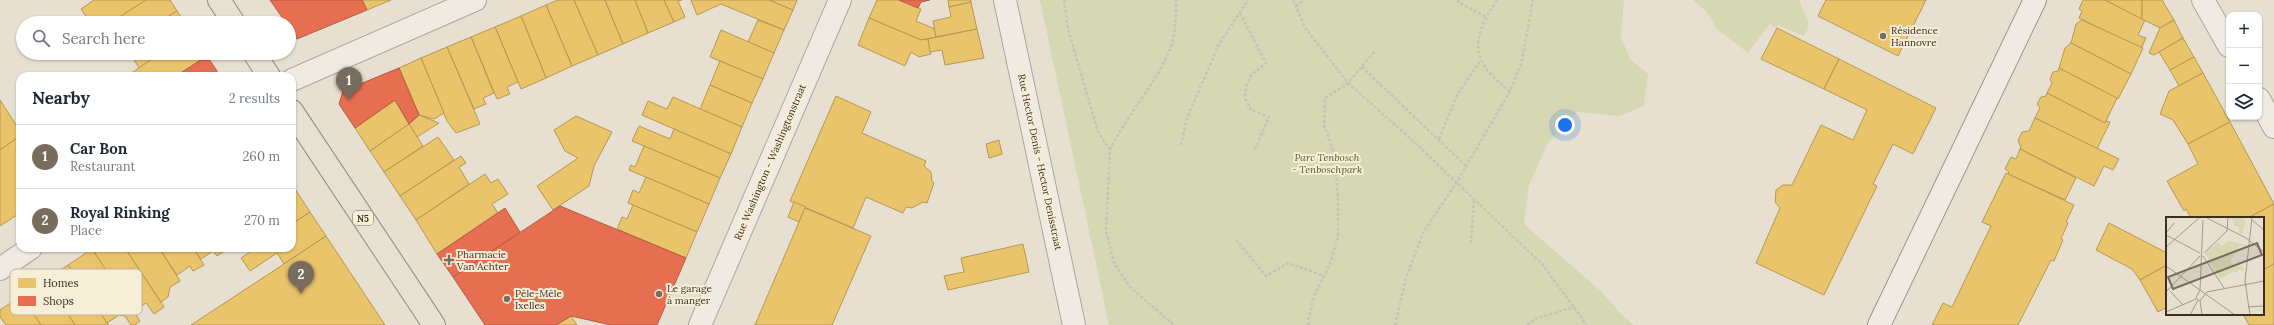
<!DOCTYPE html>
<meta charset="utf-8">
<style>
:root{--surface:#fff;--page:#f2f2f3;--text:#1f2937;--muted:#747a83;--line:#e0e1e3;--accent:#786c5e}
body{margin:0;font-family:Lora,serif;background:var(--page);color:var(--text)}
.controls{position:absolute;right:12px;top:12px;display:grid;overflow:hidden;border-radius:8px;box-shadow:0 1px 3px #0004}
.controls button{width:36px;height:36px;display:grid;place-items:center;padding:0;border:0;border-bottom:1px solid var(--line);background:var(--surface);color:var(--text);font:20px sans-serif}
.you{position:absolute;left:1565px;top:125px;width:14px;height:14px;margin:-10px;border:3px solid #fff;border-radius:50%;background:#1a73e8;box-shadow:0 0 0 6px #1a73e833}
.badge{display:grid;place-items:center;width:26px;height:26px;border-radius:50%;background:var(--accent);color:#fff;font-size:13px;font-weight:700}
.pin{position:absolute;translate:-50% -33px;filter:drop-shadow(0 1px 2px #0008)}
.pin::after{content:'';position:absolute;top:21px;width:14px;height:12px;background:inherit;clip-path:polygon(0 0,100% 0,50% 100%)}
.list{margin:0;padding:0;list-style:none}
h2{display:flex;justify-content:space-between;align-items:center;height:52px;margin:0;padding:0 16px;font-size:17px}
h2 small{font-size:13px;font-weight:400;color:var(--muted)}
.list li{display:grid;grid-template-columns:26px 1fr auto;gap:12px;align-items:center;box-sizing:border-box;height:64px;padding:0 16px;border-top:1px solid var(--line)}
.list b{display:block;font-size:15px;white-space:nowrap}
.list p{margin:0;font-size:13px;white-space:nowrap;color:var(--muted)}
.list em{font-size:13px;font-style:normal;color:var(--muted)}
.icon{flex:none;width:22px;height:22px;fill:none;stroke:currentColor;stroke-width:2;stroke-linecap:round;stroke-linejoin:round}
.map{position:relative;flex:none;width:2274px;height:325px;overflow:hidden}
.search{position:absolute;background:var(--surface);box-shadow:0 1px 3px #0004;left:16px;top:16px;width:280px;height:44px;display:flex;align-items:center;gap:10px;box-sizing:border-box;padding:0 14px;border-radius:22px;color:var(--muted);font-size:15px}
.panel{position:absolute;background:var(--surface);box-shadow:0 1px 3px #0004;left:16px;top:72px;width:280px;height:180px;border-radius:12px}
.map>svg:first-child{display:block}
</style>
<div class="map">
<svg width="2274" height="325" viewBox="0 0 2274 325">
<rect width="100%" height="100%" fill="#e7e0d1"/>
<g fill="#d6d7b3">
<polygon points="1040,0 1624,0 1621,37 1630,59 1648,74 1644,106 1619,116 1577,112 1548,143 1529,185 1524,224 1602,292 1621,314 1634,325 1109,325"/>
<path d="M1693 0H1800C1800 11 1816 21 1804 36L1778 25 1777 28 1770 24 1748 53 1717 29 1706 11Z"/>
</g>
<g fill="#e9c46a" stroke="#b59754">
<polygon points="94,0 146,0 110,23 91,23 81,9"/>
<polygon points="146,0 170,0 177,11 158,23 110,23"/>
<polygon points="362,0 391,0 367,10"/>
<polygon points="558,0 574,0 598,55 572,66 546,5"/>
<polygon points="574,0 605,0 623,44 598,55"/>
<polygon points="605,0 635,0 648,33 623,44"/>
<polygon points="635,0 664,0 674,22 648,33"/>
<polygon points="664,0 682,0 678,1 685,17 674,22"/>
<polygon points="691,0 769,0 793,10 784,30 721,4 697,15"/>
<polygon points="769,0 797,0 793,10"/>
<polygon points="877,0 899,0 921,9 916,21 935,29 936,37 921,40 869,18"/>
<polygon points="948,0 971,0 971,2 949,7"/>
<polygon points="1826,0 1926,0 1898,56 1818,16"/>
<polygon points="2083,0 2105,0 2145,20 2138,35 2146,38 2141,49 2079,18 2082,11 2079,9"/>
<polygon points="2105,0 2142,0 2142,19"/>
<polygon points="2142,0 2162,0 2174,20 2160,28 2142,19"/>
<polygon points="971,2 977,29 936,37 933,21 951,17 949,7"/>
<polygon points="546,5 572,66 546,78 521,16"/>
<polygon points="177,11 185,23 158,23"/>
<polygon points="521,16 546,78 521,89 495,27"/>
<polygon points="869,18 921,40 928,39 931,54 919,57 911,52 905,66 858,45"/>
<polygon points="758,20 784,30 774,53 748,42"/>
<polygon points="2082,20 2143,48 2131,74 2071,43 2076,24"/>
<polygon points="2174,20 2183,38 2154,55 2149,53 2160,28"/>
<polygon points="495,27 518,82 507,87 510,94 497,99 471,37"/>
<polygon points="1777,28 1839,59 1824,89 1761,59"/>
<polygon points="977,29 984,58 945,65 942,50 930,52 928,39"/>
<polygon points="721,30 774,53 763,79 710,57"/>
<polygon points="471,37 494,93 483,98 486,104 474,109 447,47"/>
<polygon points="2183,38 2194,57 2170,70 2159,52"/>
<polygon points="2071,43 2131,74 2118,99 2059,68 2065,48"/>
<polygon points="447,47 480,124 456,133 447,121 421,58"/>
<polygon points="121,53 161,53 139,68 132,56 126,60"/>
<polygon points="161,53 205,53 207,56 176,76 127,76"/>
<polygon points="2194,57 2203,73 2179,86 2170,70"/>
<polygon points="421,58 444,113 434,119 419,115 399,68"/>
<polygon points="1839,59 1936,108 1913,154 1893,144 1873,184 1877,186 1824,295 1756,263 1780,208 1775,202 1776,190 1783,185 1792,185 1821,125 1853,140 1867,110 1824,89"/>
<polygon points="720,61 763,79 752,103 710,85"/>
<polygon points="2059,68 2117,98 2105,123 2047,93 2052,83 2050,79 2053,72 2058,71"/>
<polygon points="2203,73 2230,122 2188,144 2173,120 2160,114 2169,91"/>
<polygon points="710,85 752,103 742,127 700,109"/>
<polygon points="2047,93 2105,123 2106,121 2110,122 2097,149 2035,118 2040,108 2037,104 2041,97 2046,96"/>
<polygon points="836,96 871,112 862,133 926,161 924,166 931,172 932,181 934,183 927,203 923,202 912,208 906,207 903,213 866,197 853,228 790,201"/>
<polygon points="673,97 742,127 731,154 642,115 648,101 667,109"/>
<polygon points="0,100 20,131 20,136 0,150"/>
<polygon points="395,100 409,124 370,151 355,128"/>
<polygon points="419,115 439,123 417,137 409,124"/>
<polygon points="576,116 612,132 594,166 589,186 553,210 537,186 578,158 565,151 554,130"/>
<polygon points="2035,118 2119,159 2113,170 2104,166 2094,186 2020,149 2021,147 2018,141 2022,132 2029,131"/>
<polygon points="2230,122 2274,204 2248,218 2191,218 2186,209 2184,211 2167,181 2198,164 2188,144"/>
<polygon points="409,124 423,146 384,172 370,151"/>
<polygon points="639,126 670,139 674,129 731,154 720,178 632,141"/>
<polygon points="20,136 20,213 0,226 0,150"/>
<polygon points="438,137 454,160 400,196 384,172"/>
<polygon points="999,140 1002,154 989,158 986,144"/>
<polygon points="644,146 720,178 709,204 629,170 631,165 635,167"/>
<polygon points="2020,149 2076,178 2065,200 2008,174 2009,172 2005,169 2011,157 2016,159"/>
<polygon points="461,156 466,163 459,167 469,184 416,220 400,196"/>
<polygon points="2006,173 2074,205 2066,222 2068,223 2061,239 2063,240 2054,261 2051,260 2018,325 1932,325 1943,303 1952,307 1991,226 1982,222"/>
<polygon points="485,174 491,183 498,179 508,194 492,204 498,213 437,254 416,220"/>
<polygon points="646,177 709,204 697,232 628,203 633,190 639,193"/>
<polygon points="295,189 310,212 292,224 292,191"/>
<polygon points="794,202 806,207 799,222 788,217"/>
<polygon points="2274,204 2274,264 2263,270 2263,218 2248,218"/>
<polygon points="633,205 697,232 686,258 617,229 622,217 627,219"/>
<polygon points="805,208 871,236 832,325 755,325"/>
<polygon points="310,212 326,236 284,264 277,253 250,271 241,258 256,248 292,248 292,224"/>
<polygon points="2109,223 2167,253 2167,265 2140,280 2132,269 2096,250"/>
<polygon points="326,236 385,325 191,325 284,264"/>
<polygon points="1023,244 1029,272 948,290 944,276 964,272 961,258"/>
<polygon points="93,248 125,248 164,307 154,314 146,303 133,312 92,249"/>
<polygon points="125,248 159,248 180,281 170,287 168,297 161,302"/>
<polygon points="159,248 193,248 204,265 193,271 190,266 177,275"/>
<polygon points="193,248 227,248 228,249 217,256 213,251 201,259"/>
<polygon points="92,249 140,321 135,325 131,325 125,316 119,315 107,323 68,265"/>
<polygon points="2274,264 2274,325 2249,325 2243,314 2263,314 2263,270"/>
<polygon points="68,265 107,323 109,325 75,325 45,280"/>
<polygon points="2167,265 2167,307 2158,312 2140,280"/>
<polygon points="45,280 75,325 41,325 21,296"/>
<polygon points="21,296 41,325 6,325 0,317 0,310"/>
<polygon points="571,316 577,325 556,325"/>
</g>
<g fill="#e76f51" stroke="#b45c42">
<polygon points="270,0 362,0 367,10 297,39 289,28 289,23 286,23"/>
<polygon points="899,0 930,0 921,2 918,8"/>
<polygon points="207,56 217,71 216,76 176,76"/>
<polygon points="399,68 419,115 409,124 395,100 355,128 339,104 343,91"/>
<polygon points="560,206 686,258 657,325 611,325 571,316 556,325 485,325 453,277"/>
<polygon points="505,208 520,232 453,277 437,254"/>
</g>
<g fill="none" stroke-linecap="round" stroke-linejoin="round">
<defs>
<g id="minor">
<polyline points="1005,0 1074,325"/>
<polyline points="2203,0 2229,46"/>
<polyline points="292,80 475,0"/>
<polyline points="2259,99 2274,127"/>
<polyline points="0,269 31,248"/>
<polyline points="700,325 840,0"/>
</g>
<polyline id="secondary" points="1879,325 2035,0"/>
<g id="primary">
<polyline points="219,0 234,23"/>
<polyline points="254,53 269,76"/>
<polyline points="292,111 434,325"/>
</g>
</defs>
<use href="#minor" stroke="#ada599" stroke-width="24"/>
<use href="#secondary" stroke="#9c958a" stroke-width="24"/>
<use href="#primary" stroke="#928b80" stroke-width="24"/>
<g stroke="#c8c2b9" stroke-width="2.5" stroke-dasharray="3 2" stroke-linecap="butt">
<polyline points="1064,0 1068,29 1098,132 1110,150 1106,231 1114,263 1130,287 1174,325"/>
<polyline points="1293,0 1306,29 1348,83 1413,141 1542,264 1587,325"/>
<polyline points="1459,0 1458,2 1486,17"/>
<path d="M1497 0C1470 41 1470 61 1510 91"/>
<polyline points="1296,6 1305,0"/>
<polyline points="1240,13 1266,63 1251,75 1246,88 1245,98 1251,110 1269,117 1254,152"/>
<polyline points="1362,67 1466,166"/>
<polyline points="1439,139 1457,95 1480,61"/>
<polyline points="1181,145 1187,118 1219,44 1248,0"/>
<path d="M1110 150C1127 114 1157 83 1170 49 1176 34 1176 16 1176 0"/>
<polyline points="1236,240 1266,276 1288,263 1324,276"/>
<polyline points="1471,243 1474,199"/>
<polyline points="1309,325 1308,321 1314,296 1330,264 1338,237 1338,201 1335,155 1324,125 1325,98 1348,83 1374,52"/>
<polyline points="1395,325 1406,277 1424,231 1457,182 1510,91 1521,65 1533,0"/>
<polyline points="1527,325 1535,319 1574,307"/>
</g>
<use href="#minor" stroke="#efebe3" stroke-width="22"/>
<use href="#secondary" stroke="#efebe3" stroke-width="22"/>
<use href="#primary" stroke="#e6e1d4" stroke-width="22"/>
</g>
<g fill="#786c5e" stroke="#f7eed8" stroke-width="1.5">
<circle cx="1883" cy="36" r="4"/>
<path d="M447 254h4v4h4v4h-4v4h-4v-4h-4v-4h4z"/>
<circle cx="659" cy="294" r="4"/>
<circle cx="507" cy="299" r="4"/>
</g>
<g text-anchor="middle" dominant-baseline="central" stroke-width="4" stroke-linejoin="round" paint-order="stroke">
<rect fill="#f7eed8" stroke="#756857" stroke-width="1" x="353" y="211" width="20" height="14" rx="3"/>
<g font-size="9" font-weight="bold" fill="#3d2e20">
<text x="363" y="218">N5</text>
</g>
<g font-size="10" fill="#3d2e20" stroke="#f7eed8" text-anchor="start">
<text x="1891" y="30">Résidence<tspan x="1891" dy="12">Hannovre</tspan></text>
<text x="457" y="254">Pharmacie<tspan x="457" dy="12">Van Achter</tspan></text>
<text x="667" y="288">Le garage<tspan x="667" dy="12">à manger</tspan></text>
<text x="515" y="293">Pêle-Mêle<tspan x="515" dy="12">Ixelles</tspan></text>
</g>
<g font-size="10" font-style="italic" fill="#4d5a26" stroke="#f7eed8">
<text x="1327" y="157">Parc Tenbosch<tspan x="1327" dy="12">- Tenboschpark</tspan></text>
</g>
<g font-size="10" fill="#3d2e20" stroke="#f7eed8">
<text transform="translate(770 162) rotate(-67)">Rue Washington - Washingtonstraat</text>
<text transform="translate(1040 162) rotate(78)">Rue Hector Denis - Hector Denisstraat</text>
</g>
</g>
<g transform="translate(2166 217)">
<rect width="98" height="98" fill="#e7e0d1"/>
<path d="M69 0 80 2 76 17 73 16V10L68 9V4L64 3ZM62 24 80 28 73 29 71 36 66 34 68 39 65 42V46L78 50V53H72L71 56 68 54 54 62 39 36 52 25 56 29Z" fill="#d6d7b3"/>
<path fill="none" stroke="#a3998a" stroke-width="1" d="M41 1 80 21 98 35M86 3 98 13M0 16 8 6M0 18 34 36M0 30 33 1M38 36 61 14 62 0M37 39 58 71M0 49 69 98M4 74 17 88M0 75 34 39M34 84 30 81 34 73 37 3M34 84 41 75 98 64M34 84 36 98M82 90 98 89M0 95 30 82M24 98 32 83M84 98 79 64 86 0"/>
<path fill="#786c5e" fill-opacity="0.15" stroke="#786c5e" stroke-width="2" d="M91 26 96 38 7 72 2 60Z"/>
<rect width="98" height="98" fill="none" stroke="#3d2e20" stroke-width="2"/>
</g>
<rect x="10" y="269" width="132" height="46" rx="6" fill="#f7eed8" stroke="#bfb4a1" stroke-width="1"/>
<rect x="18" y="278" width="18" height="10" fill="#e9c46a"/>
<rect x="18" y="296" width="18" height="10" fill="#e76f51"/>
<g font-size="11" fill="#3d2e20">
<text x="43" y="287">Homes</text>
<text x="43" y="305">Shops</text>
</g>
</svg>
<div class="controls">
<button>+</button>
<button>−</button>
<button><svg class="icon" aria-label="layers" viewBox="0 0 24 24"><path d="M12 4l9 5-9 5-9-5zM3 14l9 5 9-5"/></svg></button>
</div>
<div class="you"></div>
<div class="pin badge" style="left:349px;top:100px">1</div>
<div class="pin badge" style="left:301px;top:294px">2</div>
<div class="search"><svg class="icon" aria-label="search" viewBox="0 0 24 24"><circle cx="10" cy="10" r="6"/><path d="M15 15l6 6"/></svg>Search here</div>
<section class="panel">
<h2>Nearby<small>2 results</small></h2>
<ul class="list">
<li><span class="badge">1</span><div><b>Car Bon</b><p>Restaurant</p></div><em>260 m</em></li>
<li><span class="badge">2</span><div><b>Royal Rinking</b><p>Place</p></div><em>270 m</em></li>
</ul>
</section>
</div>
